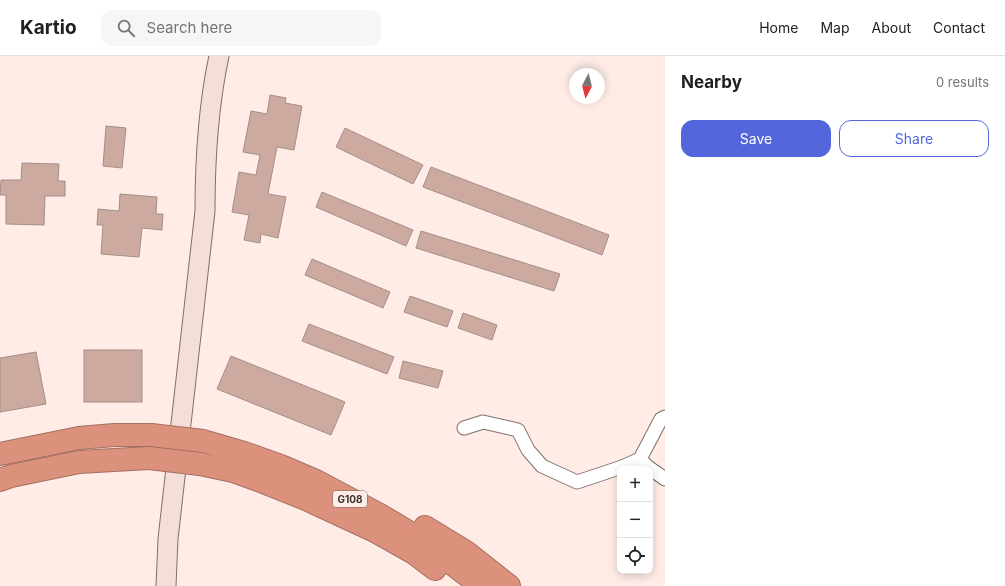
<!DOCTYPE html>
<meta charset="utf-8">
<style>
:root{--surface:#fff;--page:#f6f6f6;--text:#202124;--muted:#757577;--line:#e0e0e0;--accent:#5466dc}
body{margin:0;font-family:Inter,sans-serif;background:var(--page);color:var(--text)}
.controls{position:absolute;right:12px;bottom:12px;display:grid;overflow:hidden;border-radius:8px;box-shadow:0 2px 10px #0003}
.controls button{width:36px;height:36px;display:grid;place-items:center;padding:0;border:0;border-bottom:1px solid var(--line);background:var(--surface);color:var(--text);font:20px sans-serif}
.compass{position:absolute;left:569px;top:12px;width:36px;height:36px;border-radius:50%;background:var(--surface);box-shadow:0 2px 10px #0003;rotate:187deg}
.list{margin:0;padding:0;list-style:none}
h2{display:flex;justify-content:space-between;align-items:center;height:52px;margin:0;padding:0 16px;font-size:17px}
h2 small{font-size:13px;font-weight:400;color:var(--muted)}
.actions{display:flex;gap:8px;padding:12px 16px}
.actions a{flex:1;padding:9px 0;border:1px solid var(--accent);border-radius:12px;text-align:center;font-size:14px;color:var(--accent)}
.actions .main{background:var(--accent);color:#fff}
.icon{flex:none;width:22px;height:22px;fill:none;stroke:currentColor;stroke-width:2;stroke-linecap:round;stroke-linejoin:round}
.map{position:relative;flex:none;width:665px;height:530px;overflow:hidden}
header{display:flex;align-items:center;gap:24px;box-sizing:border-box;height:56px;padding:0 20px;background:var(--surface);border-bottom:1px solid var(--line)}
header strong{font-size:19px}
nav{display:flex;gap:22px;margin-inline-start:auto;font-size:14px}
.search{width:280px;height:36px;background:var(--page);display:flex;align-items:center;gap:10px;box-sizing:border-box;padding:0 14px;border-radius:12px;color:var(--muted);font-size:15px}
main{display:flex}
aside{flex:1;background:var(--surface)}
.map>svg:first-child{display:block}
</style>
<header>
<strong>Kartio</strong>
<div class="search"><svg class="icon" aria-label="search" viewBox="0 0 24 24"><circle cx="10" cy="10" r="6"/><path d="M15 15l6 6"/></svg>Search here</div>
<nav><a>Home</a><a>Map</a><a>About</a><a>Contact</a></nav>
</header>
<main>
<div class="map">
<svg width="665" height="530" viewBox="0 0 665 530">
<rect width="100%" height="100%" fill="#ffece7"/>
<g fill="#cdaaa0" stroke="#a38e88">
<polygon points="270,39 286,42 285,47 302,50 294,94 277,91 268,138 286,141 278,182 261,178 260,187 244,184 249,159 232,156 239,116 256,119 260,99 243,96 251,55 267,58"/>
<polygon points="106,70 126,72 122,112 103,110"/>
<polygon points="345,72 423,109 413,128 336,91"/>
<polygon points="22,107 59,108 58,125 65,125 65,140 45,140 44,169 6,168 6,139 0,139 1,124 21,124"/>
<polygon points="431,111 609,179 602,199 423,131"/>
<polygon points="322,136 413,174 406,190 316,151"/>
<polygon points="120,138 157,141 156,158 163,158 162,174 142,172 139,201 101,198 103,169 97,169 98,153 119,155"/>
<polygon points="421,175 560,218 554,235 416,192"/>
<polygon points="312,203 390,236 383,252 305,219"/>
<polygon points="410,240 453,255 447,271 404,256"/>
<polygon points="463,257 497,269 492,284 458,272"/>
<polygon points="309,268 394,301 387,318 302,285"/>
<rect x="84" y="294" width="58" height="52"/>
<polygon points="36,296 46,348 0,356 0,302"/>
<polygon points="231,300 345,346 331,379 217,333"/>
<polygon points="403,305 443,315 438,332 399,322"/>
</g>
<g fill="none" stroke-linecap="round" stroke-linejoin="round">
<defs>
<g id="street">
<polyline points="665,361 661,363 640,403 648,411 665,423"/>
<polyline points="464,372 483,366 518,374 528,394 542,410 577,426 622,411 640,403"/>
</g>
<path id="secondary" d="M166 530 168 483 205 155C205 103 208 51 219 0"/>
<g id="highway">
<polyline points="203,385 244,397 281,410 316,425 380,459 420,483 481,530"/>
<polyline points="0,398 79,382 114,379 151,379"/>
<polyline points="200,408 233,415 258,424 306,443 375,475 414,497 435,513"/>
<polyline points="0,424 11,420 79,406 149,402"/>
<polyline points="425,471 466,496 509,530"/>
</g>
</defs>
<use href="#street" stroke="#826e69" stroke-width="15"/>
<use href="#secondary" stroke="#826e69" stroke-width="21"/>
<use href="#highway" stroke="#a36f61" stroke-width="24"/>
<use href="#street" stroke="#fff" stroke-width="13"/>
<use href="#secondary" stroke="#f4ded8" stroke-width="19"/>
<use href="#highway" stroke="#dc917d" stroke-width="22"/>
<defs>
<g id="highway-bridge">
<polyline points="151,379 203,385"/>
<polyline points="149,402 200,408"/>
</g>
</defs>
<use href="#highway-bridge" stroke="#a36f61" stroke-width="24" stroke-linecap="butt"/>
<use href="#highway-bridge" stroke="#dc917d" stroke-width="22"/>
</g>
<g text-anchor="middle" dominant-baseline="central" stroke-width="3" stroke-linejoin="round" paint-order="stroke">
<rect fill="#ffece7" stroke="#746966" stroke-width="1" x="333" y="435" width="34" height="16" rx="3"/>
<g font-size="10" font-weight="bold" fill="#39312e">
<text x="350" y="443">G108</text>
</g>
</g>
</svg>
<div class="controls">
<button>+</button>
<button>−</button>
<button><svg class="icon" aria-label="locate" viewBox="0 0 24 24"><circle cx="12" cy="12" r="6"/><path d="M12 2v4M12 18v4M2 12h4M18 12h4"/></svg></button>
</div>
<svg class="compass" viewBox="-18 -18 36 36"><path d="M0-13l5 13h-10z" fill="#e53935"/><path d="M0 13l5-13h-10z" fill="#757577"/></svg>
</div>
<aside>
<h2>Nearby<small>0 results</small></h2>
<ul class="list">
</ul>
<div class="actions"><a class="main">Save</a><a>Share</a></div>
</aside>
</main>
